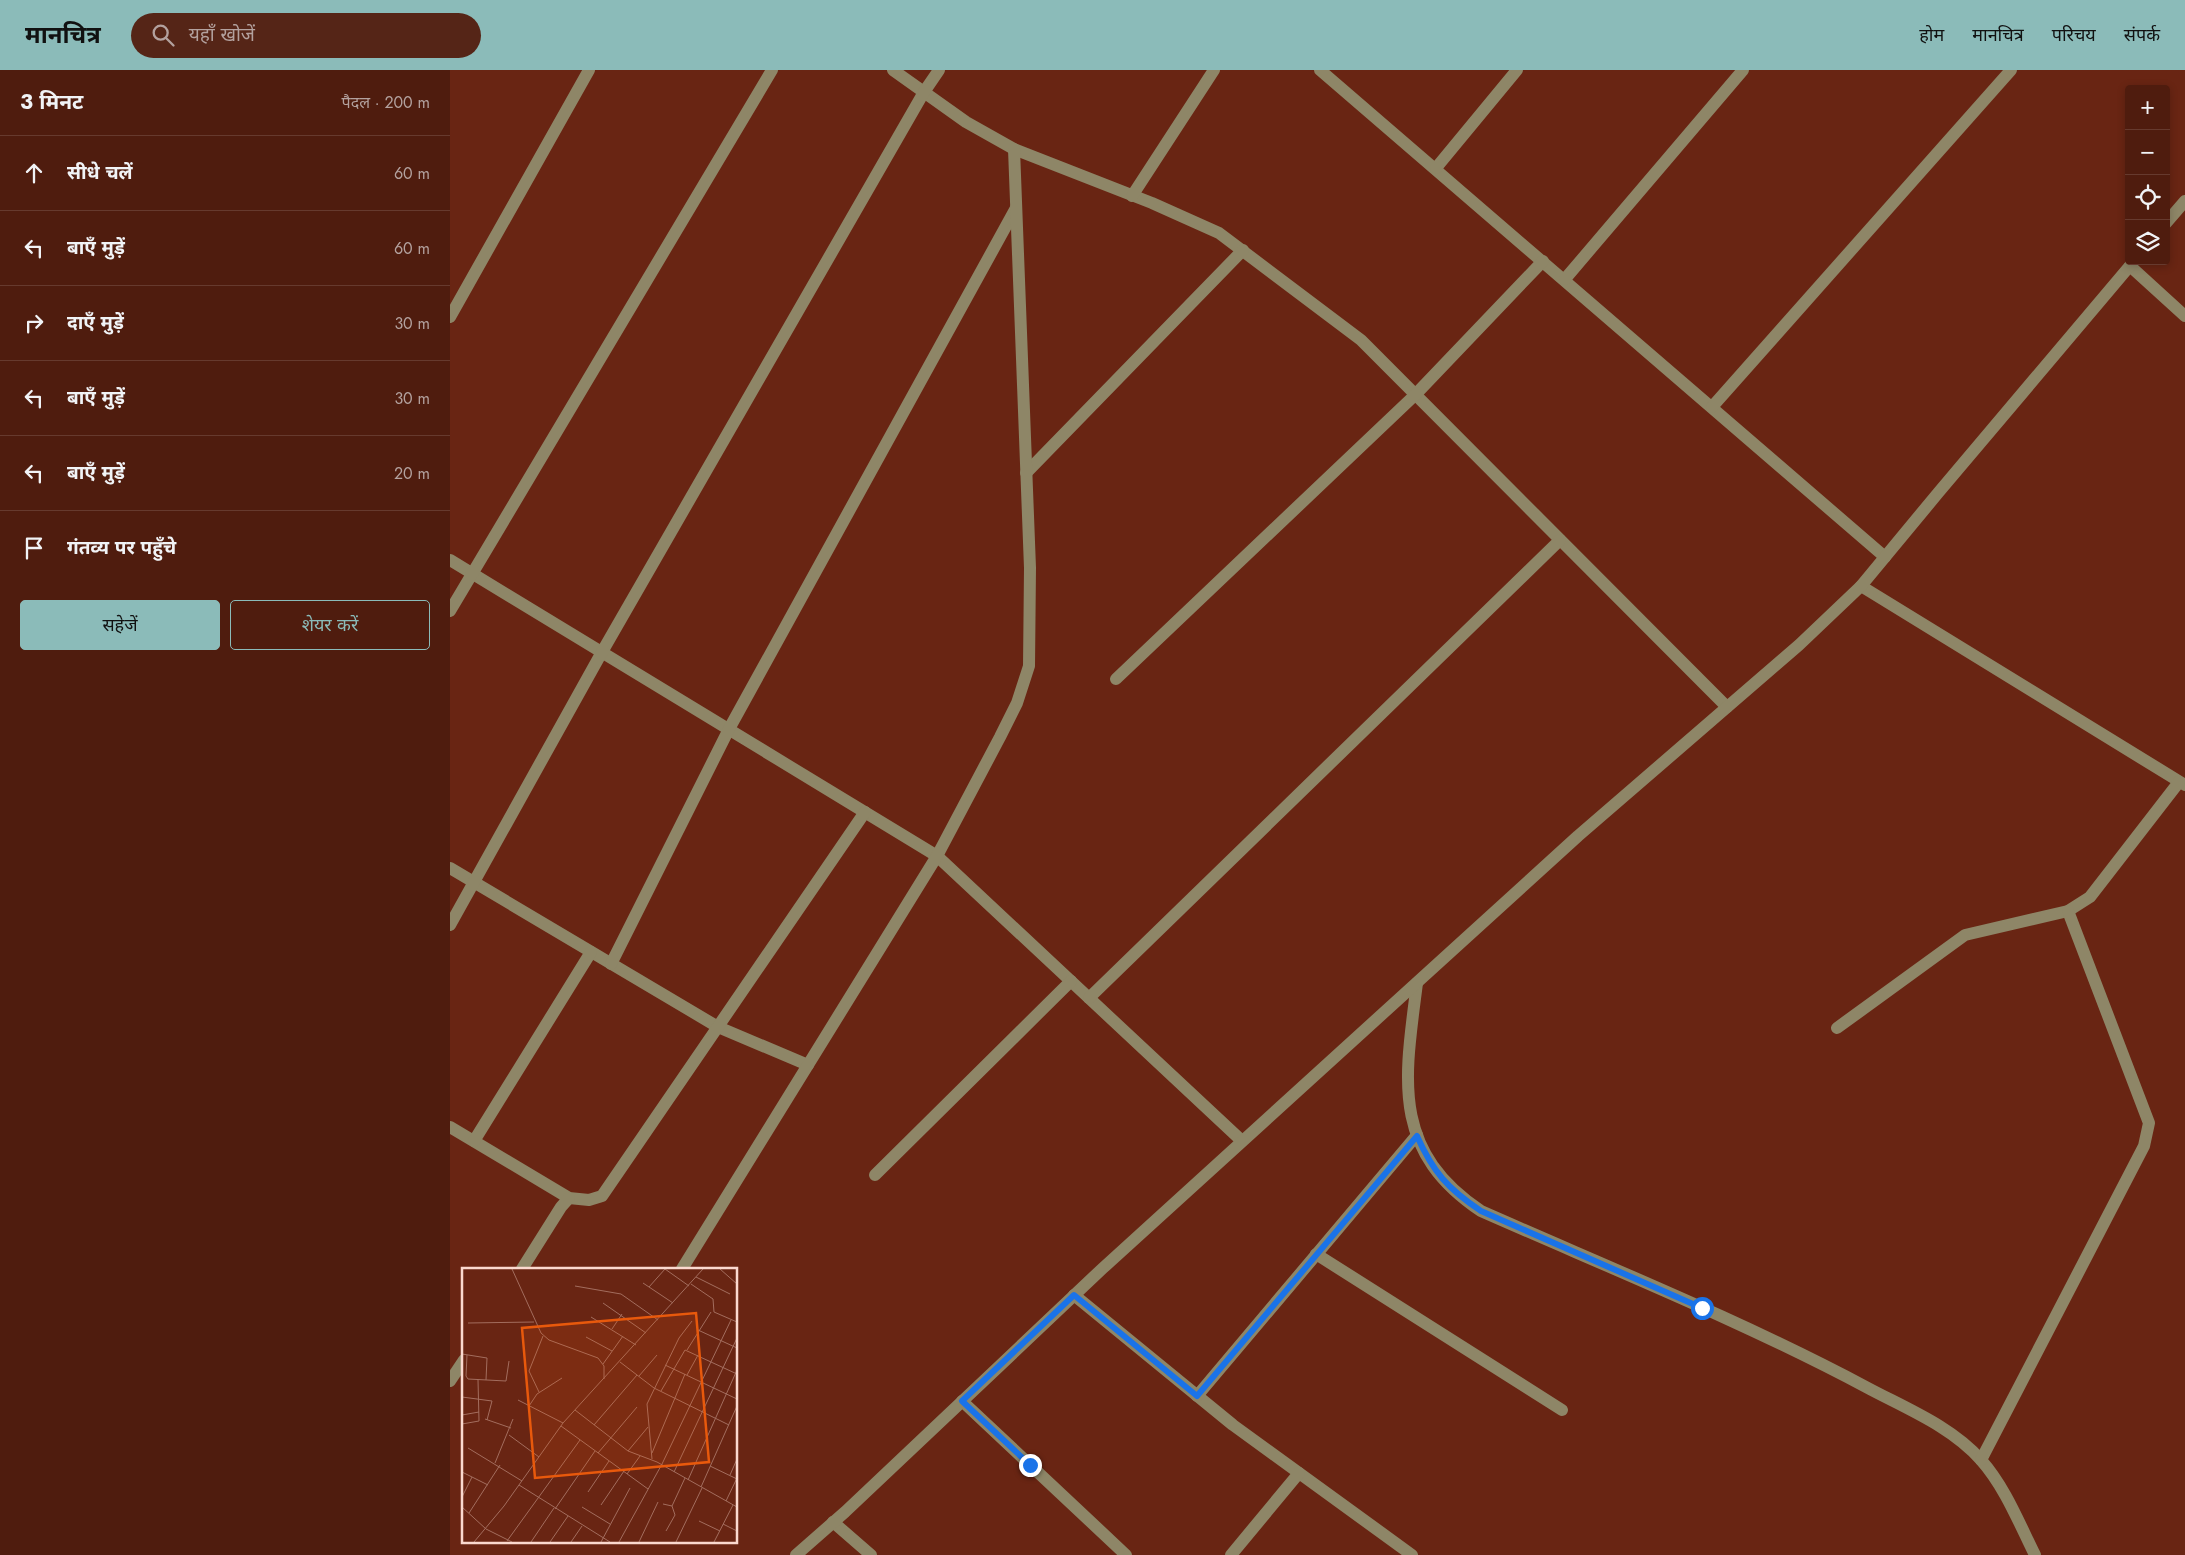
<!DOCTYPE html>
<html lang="hi">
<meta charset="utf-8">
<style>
:root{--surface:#4f1c0e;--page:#552517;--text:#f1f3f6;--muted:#b3a19e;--line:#663a2e;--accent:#8bbbb9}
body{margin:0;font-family:Jost,"Noto Sans Devanagari",sans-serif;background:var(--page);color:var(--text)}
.controls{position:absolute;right:15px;top:15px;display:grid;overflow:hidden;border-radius:5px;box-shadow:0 2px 8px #0003}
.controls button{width:45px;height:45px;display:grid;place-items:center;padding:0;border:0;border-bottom:1px solid var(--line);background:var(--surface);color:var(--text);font:25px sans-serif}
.stop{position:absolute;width:15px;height:15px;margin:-11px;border:4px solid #1a73e8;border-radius:50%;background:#fff}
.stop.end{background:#1a73e8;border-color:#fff;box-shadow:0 1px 5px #0008}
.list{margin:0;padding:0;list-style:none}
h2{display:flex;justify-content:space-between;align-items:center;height:65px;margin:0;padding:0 20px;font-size:21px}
h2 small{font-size:16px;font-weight:400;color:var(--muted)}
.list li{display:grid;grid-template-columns:32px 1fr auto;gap:15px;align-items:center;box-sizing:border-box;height:75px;padding:0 20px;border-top:1px solid var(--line)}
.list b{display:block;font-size:19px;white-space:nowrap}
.list em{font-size:16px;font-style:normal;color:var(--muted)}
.actions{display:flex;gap:10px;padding:15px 20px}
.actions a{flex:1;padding:11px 0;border:1px solid var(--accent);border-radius:5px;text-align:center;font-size:18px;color:var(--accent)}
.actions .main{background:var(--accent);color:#111}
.icon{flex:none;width:28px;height:28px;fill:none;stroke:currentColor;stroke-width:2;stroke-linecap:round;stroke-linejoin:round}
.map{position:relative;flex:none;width:1735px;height:1485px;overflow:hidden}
header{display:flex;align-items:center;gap:30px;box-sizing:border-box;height:70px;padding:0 25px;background:var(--accent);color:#111}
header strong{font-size:24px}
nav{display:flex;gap:28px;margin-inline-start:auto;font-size:18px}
.search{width:350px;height:45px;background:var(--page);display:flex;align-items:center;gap:12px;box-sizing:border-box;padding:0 18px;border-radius:28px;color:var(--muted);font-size:19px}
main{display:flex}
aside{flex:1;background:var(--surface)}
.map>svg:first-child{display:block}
</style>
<header>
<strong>मानचित्र</strong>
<div class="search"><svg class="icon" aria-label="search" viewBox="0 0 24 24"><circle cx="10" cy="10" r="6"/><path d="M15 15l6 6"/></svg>यहाँ खोजें</div>
<nav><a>होम</a><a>मानचित्र</a><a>परिचय</a><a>संपर्क</a></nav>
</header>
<main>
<aside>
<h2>3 मिनट<small>पैदल · 200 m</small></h2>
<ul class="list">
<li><svg class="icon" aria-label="ahead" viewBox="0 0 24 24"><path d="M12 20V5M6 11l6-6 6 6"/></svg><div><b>सीधे चलें</b></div><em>60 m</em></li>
<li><svg class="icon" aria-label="left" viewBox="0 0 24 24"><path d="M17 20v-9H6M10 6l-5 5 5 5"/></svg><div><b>बाएँ मुड़ें</b></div><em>60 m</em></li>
<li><svg class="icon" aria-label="right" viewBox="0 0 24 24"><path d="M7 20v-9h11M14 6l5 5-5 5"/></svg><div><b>दाएँ मुड़ें</b></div><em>30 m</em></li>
<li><svg class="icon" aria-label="left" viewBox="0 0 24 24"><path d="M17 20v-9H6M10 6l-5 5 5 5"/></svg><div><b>बाएँ मुड़ें</b></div><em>30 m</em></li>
<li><svg class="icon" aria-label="left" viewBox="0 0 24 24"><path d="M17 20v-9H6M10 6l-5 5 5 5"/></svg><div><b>बाएँ मुड़ें</b></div><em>20 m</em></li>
<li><svg class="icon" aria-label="arrive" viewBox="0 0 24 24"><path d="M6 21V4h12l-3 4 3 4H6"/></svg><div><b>गंतव्य पर पहुँचे</b></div></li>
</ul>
<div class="actions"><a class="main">सहेजें</a><a>शेयर करें</a></div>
</aside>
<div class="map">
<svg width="1735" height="1485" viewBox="0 0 1735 1485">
<rect width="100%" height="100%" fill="#692513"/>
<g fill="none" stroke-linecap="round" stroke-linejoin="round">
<g stroke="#8e8667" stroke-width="12">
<polyline points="443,0 516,52 564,79 702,133 769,163 911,270 1277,637"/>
<polyline points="870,0 1435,487"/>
<polyline points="986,98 1067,0"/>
<polyline points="682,126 764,0"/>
<polyline points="1716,153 1735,131"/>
<polyline points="1680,196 1735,246"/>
<polyline points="1115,209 1293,0"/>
<polyline points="0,247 139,0"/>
<polyline points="1262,337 1561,0"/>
<polyline points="576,403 793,180"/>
<polyline points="0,490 487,786 792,1071"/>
<polyline points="1411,516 1735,715"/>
<polyline points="0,541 322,0"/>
<polyline points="666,609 965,325 1093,191"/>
<polyline points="0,798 268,957 358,995"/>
<polyline points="0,855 152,582 474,22 489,0"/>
<polyline points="161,894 279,659 566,138"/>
<path d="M967 913C955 1008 940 1080 1031 1141 1160 1198 1292 1251 1416 1317 1455 1338 1501 1356 1531 1390 1555 1417 1569 1453 1585 1485"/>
<polyline points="639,928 1110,470"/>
<polyline points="1387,958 1515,865 1618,841 1640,827 1729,712"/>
<polyline points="0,1057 119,1128 139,1130 152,1126 415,742"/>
<polyline points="24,1071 141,882"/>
<polyline points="425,1105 621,911"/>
<polyline points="866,1184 1112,1340"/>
<polyline points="72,1199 111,1137 119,1128"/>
<polyline points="232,1199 487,786 550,667 567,633 579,596 580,498 564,79"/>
<polyline points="624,1225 783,1355 962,1485"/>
<polyline points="0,1311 14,1290"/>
<polyline points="747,1326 967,1065"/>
<polyline points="512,1331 676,1485"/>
<polyline points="1531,1390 1694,1076 1699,1053 1618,841"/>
<polyline points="383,1452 421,1485"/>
<polyline points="346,1485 395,1442 653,1198 1128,766 1349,575 1411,516 1488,423 1684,191"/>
<polyline points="781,1485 849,1403"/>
</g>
</g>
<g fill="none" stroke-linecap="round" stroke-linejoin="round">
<path stroke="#1a73e8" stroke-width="6" d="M580 1395 512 1331 624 1225 747 1326 967 1066C983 1102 998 1119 1031 1141L1252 1238"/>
</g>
<g transform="translate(12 1198)">
<rect width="275" height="275" fill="#692513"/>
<path fill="none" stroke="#a36d5e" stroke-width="1" d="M50 1 79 65 87 72 136 90 142 98V111M203 1 227 18M258 1 275 16M234 9 268 26M181 15 211 35M229 16 251 31 252 44 275 54M113 18 159 26 196 52M187 19 203 1M141 35 184 65M129 49 174 77M6 55 72 54M150 61 160 46M236 62 275 80M124 69 150 83M225 82 249 44M0 86 25 90 24 112M5 87 4 108 6 111 44 113 47 93M158 94 192 120 267 157M141 96 161 68M203 97 275 131M225 107 236 87M177 108 195 87M199 123 223 82 275 106M77 124 67 103 81 68M0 129 30 133 25 152M56 132 101 155M67 138 75 126 100 110M113 142 166 183 195 194 275 239M0 147 17 144M23 151 49 160M0 156 17 153 16 112M132 157 175 107M99 158 186 221M47 167 77 189M6 180 60 213M166 183 186 159M136 185 175 139M190 185 223 106M190 191 185 136 217 70 230 53M33 195 51 151M248 198 275 211M0 204 26 217M212 204 275 70M165 206 178 188M268 207 275 191M226 212 275 102M57 217 148 274M239 219 275 138M126 224 147 193M0 229 10 209M264 233 275 210M201 236 210 238 213 247 204 263M139 237 162 203M210 238 223 210M0 239 24 261 50 274M120 239 148 256M93 241 133 183M7 245 38 197M237 253 258 263M261 256 275 263M45 273 118 172M12 274 42 238 101 155 241 1M69 274 92 240M88 274 106 248M109 274 120 258M139 274 168 220M157 274 200 196 269 52M177 274 196 234M214 274 240 220M252 274 271 237"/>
<path fill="#e8590c" fill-opacity="0.15" stroke="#e8590c" stroke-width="2.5" d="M234 45 247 194 73 210 60 60Z"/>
<rect width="275" height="275" fill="none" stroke="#fbd9cf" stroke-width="2.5"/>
</g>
</svg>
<div class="controls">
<button>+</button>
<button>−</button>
<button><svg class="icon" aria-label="locate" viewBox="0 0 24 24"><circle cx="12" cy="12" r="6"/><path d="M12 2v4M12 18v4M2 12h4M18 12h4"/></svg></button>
<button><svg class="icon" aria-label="layers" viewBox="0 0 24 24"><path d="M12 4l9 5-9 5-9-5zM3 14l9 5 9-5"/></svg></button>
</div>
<div class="stop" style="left:1252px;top:1238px"></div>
<div class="stop end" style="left:580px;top:1395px"></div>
</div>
</main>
